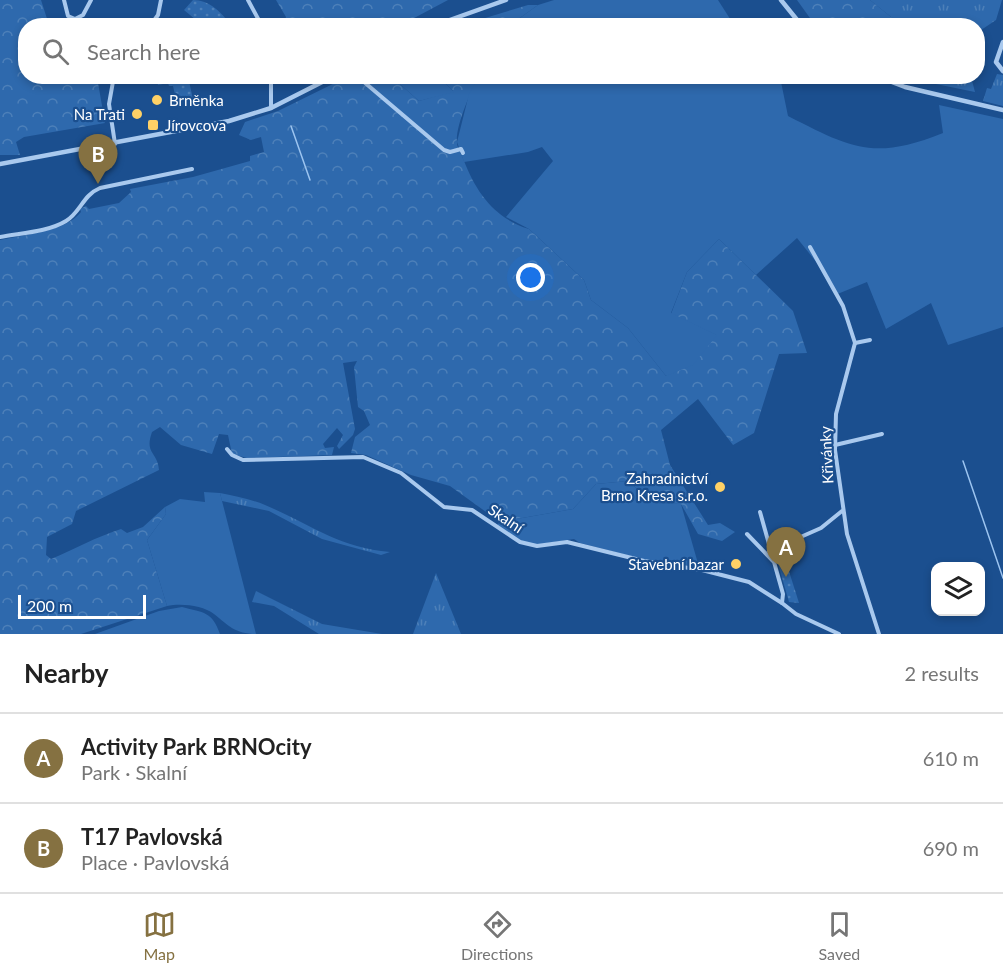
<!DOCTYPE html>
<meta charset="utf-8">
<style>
:root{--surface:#fff;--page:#f2f2f2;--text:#222;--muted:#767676;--line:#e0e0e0;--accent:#857141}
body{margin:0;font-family:Lato,sans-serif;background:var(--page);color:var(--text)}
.controls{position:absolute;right:18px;bottom:18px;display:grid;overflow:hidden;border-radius:12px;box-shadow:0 3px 9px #0003}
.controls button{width:54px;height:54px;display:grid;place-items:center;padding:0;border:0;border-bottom:2px solid var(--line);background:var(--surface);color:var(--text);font:30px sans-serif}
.scale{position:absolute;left:18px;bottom:15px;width:128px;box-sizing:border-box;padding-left:6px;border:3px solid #fff;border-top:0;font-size:16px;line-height:21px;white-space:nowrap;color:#fff;-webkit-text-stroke:4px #1b4f8f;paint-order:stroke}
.you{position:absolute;left:531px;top:278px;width:21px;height:21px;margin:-15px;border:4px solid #fff;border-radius:50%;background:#1a73e8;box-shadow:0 0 0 9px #1a73e833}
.badge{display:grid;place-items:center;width:39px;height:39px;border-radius:50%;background:var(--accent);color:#fff;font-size:20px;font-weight:700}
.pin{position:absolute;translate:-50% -50px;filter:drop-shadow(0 2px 3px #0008)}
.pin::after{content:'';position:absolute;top:32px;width:21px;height:18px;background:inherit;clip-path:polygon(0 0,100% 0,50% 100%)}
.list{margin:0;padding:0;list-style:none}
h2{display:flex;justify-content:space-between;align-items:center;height:78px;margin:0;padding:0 24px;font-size:26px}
h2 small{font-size:20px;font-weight:400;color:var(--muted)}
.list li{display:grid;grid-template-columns:39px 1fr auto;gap:18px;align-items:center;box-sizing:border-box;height:90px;padding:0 24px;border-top:2px solid var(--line)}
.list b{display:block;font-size:22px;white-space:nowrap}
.list p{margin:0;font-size:20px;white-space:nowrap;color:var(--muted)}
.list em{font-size:20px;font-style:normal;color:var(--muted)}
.icon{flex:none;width:33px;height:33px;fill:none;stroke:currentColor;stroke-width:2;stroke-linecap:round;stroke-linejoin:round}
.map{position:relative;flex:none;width:1003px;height:634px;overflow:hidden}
.search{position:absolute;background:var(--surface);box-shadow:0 3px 9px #0003;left:18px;right:18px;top:18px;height:66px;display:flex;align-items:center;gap:15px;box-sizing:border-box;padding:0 21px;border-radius:24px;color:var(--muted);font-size:22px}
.sheet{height:258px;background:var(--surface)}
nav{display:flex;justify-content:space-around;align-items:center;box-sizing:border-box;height:84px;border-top:2px solid var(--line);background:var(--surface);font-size:16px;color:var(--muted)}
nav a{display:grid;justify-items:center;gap:3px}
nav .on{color:var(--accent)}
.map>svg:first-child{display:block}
</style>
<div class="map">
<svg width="1003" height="634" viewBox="0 0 1003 634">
<defs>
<pattern id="grass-tufts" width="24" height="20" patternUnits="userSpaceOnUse" patternTransform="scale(1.5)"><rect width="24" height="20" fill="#2e69ad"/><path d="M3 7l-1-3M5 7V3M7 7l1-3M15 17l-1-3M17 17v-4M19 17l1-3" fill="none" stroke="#4d80b9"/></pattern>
<pattern id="forest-crowns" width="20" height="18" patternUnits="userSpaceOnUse" patternTransform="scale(1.5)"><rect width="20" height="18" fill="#2e69ad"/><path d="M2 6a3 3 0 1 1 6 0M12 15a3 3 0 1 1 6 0" fill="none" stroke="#4d80b9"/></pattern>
<pattern id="park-dots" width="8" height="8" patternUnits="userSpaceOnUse" patternTransform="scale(1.5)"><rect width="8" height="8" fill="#2e69ad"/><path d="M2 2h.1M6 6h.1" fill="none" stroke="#4d80b9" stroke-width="1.8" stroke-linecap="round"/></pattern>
</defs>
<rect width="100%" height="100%" fill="#1b4f8f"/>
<g fill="url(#grass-tufts)">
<polygon points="870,0 1002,0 996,20 978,32 978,26 901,25"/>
<polygon points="997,74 1003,75 1003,106 983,101 987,88 991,89"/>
<polygon points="925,77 971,77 975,92 931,83"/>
<path d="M220 493C234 496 251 499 265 505 310 524 339 548 390 552L381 555 322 539 269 511 222 501Z"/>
<polygon points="436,573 461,634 413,634"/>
<polygon points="256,591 322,624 382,634 319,634 274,606 252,602"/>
</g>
<g fill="url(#forest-crowns)">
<polygon points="0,0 41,0 49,25 26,26 26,76 97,77 105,123 24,137 16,142 20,155 0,155"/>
<polygon points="276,0 448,0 401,25 294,23 283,26 286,17"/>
<polygon points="797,0 870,0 901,25 815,25"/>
<polygon points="528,5 538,5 510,25 459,26"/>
<path d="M347 77H392L419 101 453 91 439 77H479C471 90 455 127 457 143 457 148 462 155 464 161 476 192 495 219 529 229L584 280 591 300 628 328 666 376 716 335 671 314 687 272 719 239 793 311 807 353 779 354 754 433 733 445 698 399 661 430 670 465 708 525 720 523 735 532 722 541 698 534 681 504 654 503 628 481 596 484 573 509 500 522 450 486 411 475 366 455 351 453 355 437 370 425 364 411 358 407 354 367 357 361 343 363 355 429 353 435 339 449 337 446 343 435 337 428 323 444 325 448 334 447 332 455 247 458 232 454 228 435 219 434 212 454 181 445 160 427 152 432C144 454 158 452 159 470L76 511 72 524 47 537 46 555 51 559C75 549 96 537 121 529L127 533 143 527 165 507 166 514 147 540 167 606 81 634H0V240C26 234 65 232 81 212L80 209 86 206 89 209 119 203 131 192 130 189 193 177 250 161V156L264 152 261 137 251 140 239 135 245 122 278 111Z"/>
</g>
<g fill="url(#park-dots)">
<path d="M193 0C209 0 222 12 230 25H192L196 20 184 10Z"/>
<polygon points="156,77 188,77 193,99 177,103 173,86 169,86 168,83 158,85"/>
<polygon points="782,549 799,603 789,602 775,553"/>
</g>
<g fill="#2e69ad">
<polygon points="554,0 718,0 734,25 510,25 538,5"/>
<path d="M479 76 780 77 788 116C851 148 873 161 943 133L939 105 1003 119V327L948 345 931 303 886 329 867 282 835 295 817 263 797 238 756 275 719 239 687 272 671 313 717 335 693 365 666 376 628 328 591 300 584 280 529 229 506 217 553 161 542 147 528 152 464 162 457 142 469 94Z"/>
<polygon points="392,77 439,77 454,92 419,101"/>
<polygon points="628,481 654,503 681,504 699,567 646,560 580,543 574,539 534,545 524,543 497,525 500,522 573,509 596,484"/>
<path d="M204 492 220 493 256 634C235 634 228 625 214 614 203 605 180 603 167 606L147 540 166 514 165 507 180 499 205 502Z"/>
<path d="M182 607C204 613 212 611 220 634H95L159 611Z"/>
</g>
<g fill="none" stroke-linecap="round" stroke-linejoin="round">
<g stroke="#9cc4f0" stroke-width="1.5">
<polyline points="291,126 310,180"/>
<polyline points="963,461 1003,578"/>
</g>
<g stroke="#a9c9ee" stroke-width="4">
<polyline points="64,0 68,16 75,19 83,15 91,0"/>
<polyline points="248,0 262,26"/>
<polyline points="150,26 158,15 161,0"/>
<polyline points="114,76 109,104 115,144"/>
<polyline points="357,76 444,150 450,152 461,149 463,153"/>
<polyline points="271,108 271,76"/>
<path d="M0 237C20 233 48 232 66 221 80 213 83 195 100 188L192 169"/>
<polyline points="810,247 843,306 855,343 836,414 835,450 847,534 879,634"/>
<polyline points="855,343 870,340"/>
<polyline points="835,445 882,434"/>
<polyline points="227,449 232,455 243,460 363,457 401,473 444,507 472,510 520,542 537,546 567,542 644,561 702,570 749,582 782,603"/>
<polyline points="760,512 783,594 782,603 796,614 839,634"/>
<polyline points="747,534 773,561"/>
<polyline points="769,551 821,528 842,511"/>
</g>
<g stroke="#a9c9ee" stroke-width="4.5">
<polyline points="781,0 802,26"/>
<polyline points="433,26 506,0"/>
<polyline points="1003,42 996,62 1003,71"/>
<polyline points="876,76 905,87 1003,110"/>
<polyline points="0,164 229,121 271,108 334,76"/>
</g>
</g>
<g fill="#ffd166" stroke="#1b4f8f" stroke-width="2">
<circle cx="157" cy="100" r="6"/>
<circle cx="137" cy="114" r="6"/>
<rect x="147" y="119" width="12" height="12" rx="3"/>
<circle cx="720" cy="487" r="6"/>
<circle cx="736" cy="564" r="6"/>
</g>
<g text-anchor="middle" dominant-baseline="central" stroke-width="4.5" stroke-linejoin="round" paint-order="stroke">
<g font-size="15" fill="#fff" stroke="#1b4f8f" text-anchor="end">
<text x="169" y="100" text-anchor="start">Brněnka</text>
<text x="125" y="114">Na Trati</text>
<text x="165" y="125" text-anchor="start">Jírovcova</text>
<text x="708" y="478">Zahradnictví<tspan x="708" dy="17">Brno Kresa s.r.o.</tspan></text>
<text x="724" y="564">Stavební bazar</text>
</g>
<g font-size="15" fill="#fff" stroke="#1b4f8f">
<text transform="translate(826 455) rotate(-93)">Křivánky</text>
<text transform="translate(506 518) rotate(34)">Skalní</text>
</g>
</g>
</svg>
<div class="controls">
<button><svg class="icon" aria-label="layers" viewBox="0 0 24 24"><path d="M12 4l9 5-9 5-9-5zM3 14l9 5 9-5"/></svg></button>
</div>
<div class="scale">200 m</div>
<div class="you"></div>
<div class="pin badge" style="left:786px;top:577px">A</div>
<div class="pin badge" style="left:98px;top:184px">B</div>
<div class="search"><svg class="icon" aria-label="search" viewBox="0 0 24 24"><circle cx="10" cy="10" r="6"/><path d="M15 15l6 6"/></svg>Search here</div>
</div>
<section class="sheet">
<h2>Nearby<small>2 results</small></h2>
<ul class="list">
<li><span class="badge">A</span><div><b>Activity Park BRNOcity</b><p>Park · Skalní</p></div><em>610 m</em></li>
<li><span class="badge">B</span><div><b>T17 Pavlovská</b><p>Place · Pavlovská</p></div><em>690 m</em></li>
</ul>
</section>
<nav>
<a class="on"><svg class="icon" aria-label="map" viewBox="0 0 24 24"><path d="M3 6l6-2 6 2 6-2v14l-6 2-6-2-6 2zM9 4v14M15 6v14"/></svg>Map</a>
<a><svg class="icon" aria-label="directions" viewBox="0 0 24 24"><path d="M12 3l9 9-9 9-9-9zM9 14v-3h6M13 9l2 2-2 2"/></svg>Directions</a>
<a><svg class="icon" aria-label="saved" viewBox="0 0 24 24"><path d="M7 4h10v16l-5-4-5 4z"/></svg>Saved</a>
</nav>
